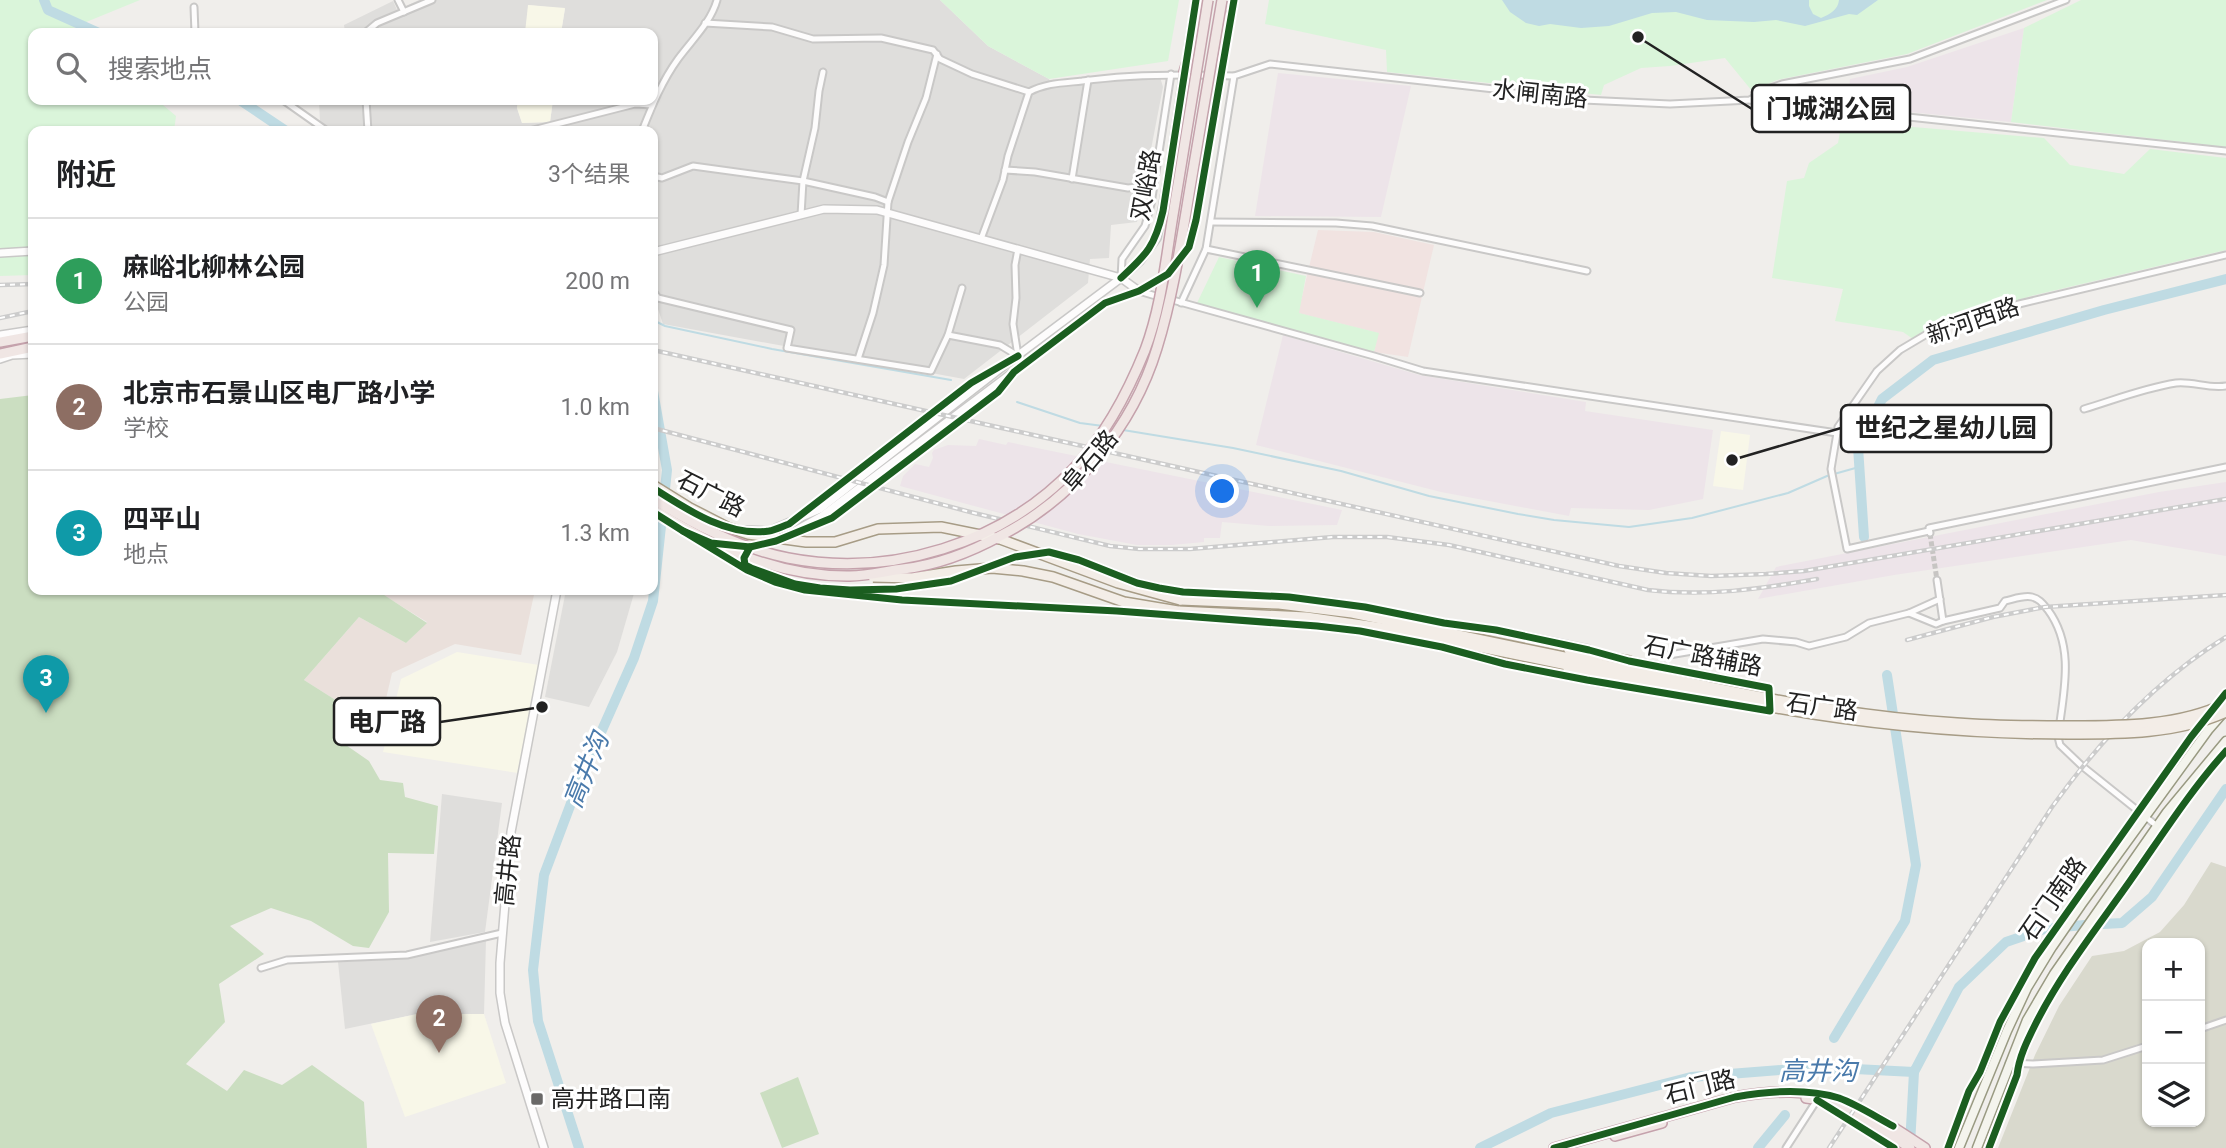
<!DOCTYPE html>
<html lang="zh">
<meta charset="utf-8">
<style>
:root{--surface:#fff;--page:#f2f2f2;--text:#202124;--muted:#757577;--line:#e0e0e0;--accent:#6a6968}
body{margin:0;font-family:Roboto,"Noto Sans SC",sans-serif;background:var(--page);color:var(--text)}
.controls{position:absolute;right:21px;bottom:21px;display:grid;overflow:hidden;border-radius:14px;box-shadow:0 2px 5px #0004}
.controls button{width:63px;height:63px;display:grid;place-items:center;padding:0;border:0;border-bottom:2px solid var(--line);background:var(--surface);color:var(--text);font:35px sans-serif}
.you{position:absolute;left:1223px;top:492px;width:24px;height:24px;margin:-18px;border:5px solid #fff;border-radius:50%;background:#1a73e8;box-shadow:0 0 0 10px #1a73e833}
.badge{display:grid;place-items:center;width:46px;height:46px;border-radius:50%;background:var(--accent);color:#fff;font-size:23px;font-weight:700}
.pin{position:absolute;translate:-50% -58px;filter:drop-shadow(0 2px 4px #0008)}
.pin::after{content:'';position:absolute;top:37px;width:24px;height:21px;background:inherit;clip-path:polygon(0 0,100% 0,50% 100%)}
.list{margin:0;padding:0;list-style:none}
h2{display:flex;justify-content:space-between;align-items:center;height:91px;margin:0;padding:0 28px;font-size:30px}
h2 small{font-size:23px;font-weight:400;color:var(--muted)}
.list li{display:grid;grid-template-columns:46px 1fr auto;gap:21px;align-items:center;box-sizing:border-box;height:126px;padding:0 28px;border-top:2px solid var(--line)}
.list b{display:block;font-size:26px;white-space:nowrap}
.list p{margin:0;font-size:23px;white-space:nowrap;color:var(--muted)}
.list em{font-size:23px;font-style:normal;color:var(--muted)}
.icon{flex:none;width:38px;height:38px;fill:none;stroke:currentColor;stroke-width:2;stroke-linecap:round;stroke-linejoin:round}
.map{position:relative;flex:none;width:2226px;height:1148px;overflow:hidden}
.search{position:absolute;background:var(--surface);box-shadow:0 2px 5px #0004;left:28px;top:28px;width:630px;height:77px;display:flex;align-items:center;gap:18px;box-sizing:border-box;padding:0 24px;border-radius:14px;color:var(--muted);font-size:26px}
.panel{position:absolute;background:var(--surface);box-shadow:0 2px 5px #0004;left:28px;top:126px;width:630px;height:469px;border-radius:14px}
.map>svg:first-child{display:block}
</style>
<div class="map">
<svg width="2226" height="1148" viewBox="0 0 2226 1148">
<rect width="100%" height="100%" fill="#f0eeeb"/>
<g fill="#dfdedc">
<polygon points="419,0 940,0 988,46 1049,79 1051,86 1160,77 1163,87 1137,222 1111,225 1109,258 1090,259 1088,283 964,379 663,324 653,294 653,131 333,131 320,122 319,100 518,100 517,108 522,123 550,122 553,100 653,100 653,33 561,33 565,9 529,5 525,33 345,33 344,25 393,1 397,10"/>
<polygon points="566,590 635,590 617,652 589,707 545,697"/>
<polygon points="442,794 502,803 485,932 430,942"/>
<polygon points="486,940 484,1014 417,1014 345,1029 338,962 402,959"/>
</g>
<polygon fill="#f1e3e1" points="1318,230 1374,232 1434,245 1408,357 1374,352 1378,333 1298,313"/>
<g fill="#ede4e9">
<polygon points="2024,28 2011,122 1848,106 1850,79 1907,67"/>
<polygon points="1278,73 1411,86 1381,217 1255,216"/>
<polygon points="1283,335 1419,375 1586,402 1585,411 1713,430 1703,499 1649,510 1571,508 1569,516 1441,492 1256,445"/>
<polygon points="979,439 1006,445 1008,442 1342,510 1337,525 1269,526 1222,522 1220,538 1204,538 1204,542 1172,545 1137,545 1078,534 900,486 903,476 915,464 929,467 933,458 932,453 934,450 948,445 976,446"/>
<polygon points="2226,482 2226,556 2131,540 1894,575 1758,599 1776,567 2159,492"/>
</g>
<g fill="#f8f7e8">
<polygon points="528,5 565,8 561,33 525,33"/>
<polygon points="518,100 553,100 550,122 522,123 517,108"/>
<polygon points="1721,431 1750,435 1743,490 1713,486"/>
<polygon points="457,652 539,665 518,773 383,752 401,679"/>
<polygon points="417,1014 484,1014 506,1083 405,1117 371,1024"/>
</g>
<polygon fill="#eae0db" points="384,590 535,590 521,655 455,644 392,673 382,716 345,706 304,680 359,617 406,643 427,622 380,593"/>
<path fill="#d9d9cd" fill-rule="evenodd" d="M2211 862 2226 867V1148H1998L2035 1055 2059 1006 2092 956 2124 951 2160 932 2184 905ZM2147 943H2200V1122H2147Z"/>
<g fill="#cbdec1">
<polygon points="33,395 33,590 384,590 381,593 427,623 406,643 359,617 304,680 345,706 343,743 369,761 380,780 403,783 405,797 438,806 434,854 388,853 389,912 369,948 353,946 311,921 271,908 230,926 264,954 219,984 225,1022 186,1064 227,1091 244,1070 282,1085 312,1065 364,1102 367,1148 0,1148 0,399"/>
<polygon points="798,1077 819,1134 782,1148 760,1093"/>
</g>
<g fill="#daf5da">
<polygon points="0,0 140,0 74,27 81,33 33,33 33,100 157,100 176,116 174,131 33,131 33,275 0,276"/>
<polygon points="940,0 1179,0 1168,61 1049,79 988,46"/>
<polygon points="1269,0 2047,0 1907,54 1777,80 1752,91 1725,58 1670,66 1641,68 1604,85 1601,95 1387,72 1386,50 1265,24"/>
<polygon points="2081,0 2226,0 2226,147 2011,122 2024,28"/>
<polygon points="1842,121 2044,138 2070,165 2124,174 2150,149 2226,158 2226,250 2031,296 1936,326 1913,339 1903,332 1835,321 1843,289 1772,278 1787,181 1804,178 1809,163 1838,143"/>
<polygon points="1219,257 1306,276 1299,313 1379,333 1374,352 1197,303"/>
</g>
<path fill="#bfdbe3" d="M1502 0H1809V6L1813 14 1821 18C1830 14 1838 10 1839 0H1878L1857 15 1849 14 1805 26 1776 20 1754 22 1707 20 1676 12 1652 13 1609 26 1581 28 1550 24 1539 26 1526 23 1510 12Z"/>
<g fill="none" stroke-linecap="round" stroke-linejoin="round">
<g stroke="#bfdbe3" stroke-width="2">
<polyline points="653,320 665,326 772,349 951,380"/>
<polyline points="1017,402 1080,423 1103,426"/>
<polyline points="1123,430 1233,448 1341,471 1429,496 1518,514 1554,520 1629,527 1692,518 1788,493 1827,476 1859,467"/>
</g>
<g stroke="#bfdbe3" stroke-width="10">
<polyline points="44,0 48,10 99,33"/>
<polyline points="240,100 286,131"/>
<polyline points="1864,537 1858,447 1882,399 1933,360 2104,310 2226,279"/>
<polyline points="2103,924 2122,923 2152,897 2226,789"/>
<polyline points="2062,927 2096,924"/>
<polyline points="1834,1038 1905,921 1916,865 1887,675"/>
<polyline points="1910,1145 1914,1072"/>
<polyline points="579,1148 538,1021 533,970 544,875 579,782 634,658 653,601 667,470 653,391"/>
<polyline points="1480,1148 1551,1113 1691,1077 1794,1069 1855,1069 1914,1072 1959,987 2006,942 2047,928 2055,928"/>
<polyline points="1758,1148 1785,1115"/>
</g>
<polyline stroke="#c7c5c3" stroke-width="5" stroke-dasharray="5 2.5" stroke-linecap="butt" points="1930,534 1937,580"/>
<defs>
<g id="minor">
<polyline points="398,0 404,12"/>
<polyline points="194,7 195,33"/>
<polyline points="705,23 772,27 813,39 881,38 933,50 940,59 972,74 1029,92"/>
<polyline points="365,33 377,23 432,0"/>
<polyline points="283,100 327,131"/>
<polyline points="366,100 368,131"/>
<polyline points="1750,100 2226,151"/>
<polyline points="529,131 635,104 652,105"/>
<path d="M642 131C652 106 662 81 678 59 692 40 711 22 717 0"/>
<polyline points="1005,170 1035,172 1128,188 1153,185"/>
<polyline points="653,176 662,178 693,166 803,181 875,197 888,202"/>
<polyline points="1072,179 1088,80"/>
<polyline points="801,215 803,181 815,128 819,91 823,72"/>
<polyline points="1211,222 1336,223 1372,226 1587,271"/>
<path d="M981 239 1003 180 1008 156 1029 92C1046 83 1063 83 1082 81 1133 74 1183 74 1234 76"/>
<polyline points="1206,249 1420,293"/>
<polyline points="1121,278 1122,259 1145,226 1151,204 1171,74"/>
<polyline points="653,291 658,298 791,330 787,348 931,371 948,335 962,288"/>
<polyline points="1139,291 1159,297"/>
<polyline points="1169,299 1374,356 1423,371 1837,433"/>
<polyline points="1181,303 1206,249 1234,76 1270,64 1494,89 1540,98 1670,104 1750,100 1765,90 1782,84 1910,59 2066,0"/>
<polyline points="948,335 1000,345 1018,356"/>
<polyline points="1018,356 1013,324 1016,298 1015,265 1018,249"/>
<polyline points="858,359 873,313 884,265 888,202 908,142 926,98 937,54"/>
<path d="M2084 409C2114 400 2144 388 2176 383 2192 381 2209 389 2226 386"/>
<polyline points="1929,531 1847,549 1831,469 1838,427 1877,371 1900,350 1937,328 2019,304 2226,255"/>
<polyline points="1930,533 1929,528 2226,467"/>
<polyline points="1937,580 1943,621"/>
<path d="M1909 613 1936 624 1943 621 2000 608 2005 601C2014 599 2024 595 2032 597 2040 599 2043 604 2048 610 2076 648 2063 694 2058 737L2060 745 2082 766 2157 826"/>
<polyline points="1669,655 1763,639 1796,642 1809,646 1846,637 1869,623 1909,613 1940,599"/>
<polyline points="261,968 287,960 407,955 502,933"/>
<polyline points="2200,1029 2226,1020"/>
<polyline points="2009,1063 2033,1064 2103,1060 2147,1046"/>
<polyline points="1786,1148 1817,1100"/>
</g>
<g id="tertiary">
<polyline points="1188,48 1196,0"/>
<polyline points="1225,51 1234,0"/>
<polyline points="653,252 824,209 877,210 1121,278 1139,291"/>
<polyline points="0,253 33,251"/>
<polyline points="0,335 33,330"/>
<polyline points="0,359 12,355 33,354"/>
<polyline points="747,530 769,531 820,509 1001,368 1121,278 1140,261 1157,238 1168,177"/>
<polyline points="686,533 747,570 775,582 805,590 902,600 1117,611 1317,626 1360,631 1442,647 1505,664 1612,685"/>
<polyline points="750,547 776,541 822,516 1105,303 1139,291 1168,274 1189,247 1202,181"/>
<path d="M746 555 745 565C801 603 915 594 975 572"/>
<polyline points="990,566 1015,557 1049,552 1079,560 1137,583 1159,588 1183,592 1289,597 1338,603 1444,623 1496,630 1588,649"/>
<polyline points="1626,660 1769,688 1770,711 1641,688"/>
<polyline points="544,1148 505,1023 500,993 500,963 511,832 557,590"/>
</g>
<g id="secondary">
<polyline points="1959,1148 2007,1031 2027,988 2052,947 2081,905 2209,729 2224,712"/>
<polyline points="1977,1148 2027,1020 2054,974 2167,812 2226,741"/>
</g>
<g id="primary">
<polyline points="1180,600 1279,604 1352,613 1705,686"/>
<polyline points="1178,611 1306,617 1397,630 1702,693"/>
<polyline points="1569,650 1629,661"/>
<polyline points="1568,670 1645,689"/>
</g>
<g id="trunk">
<polyline points="1221,68 1222,14"/>
<polyline points="1184,72 1205,2"/>
<polyline points="0,342 33,336"/>
<polyline points="0,354 33,347"/>
<path d="M1806 1098C1845 1101 1879 1127 1910 1148"/>
<polyline points="1615,1136 1662,1123"/>
<path d="M1554 1148 1735 1097C1821 1082 1855 1101 1925 1148"/>
</g>
</defs>
<use href="#minor" stroke="#c9c8c7" stroke-width="9"/>
<use href="#tertiary" stroke="#c9c8c7" stroke-width="10"/>
<use href="#secondary" stroke="#999a82" stroke-width="11"/>
<use href="#primary" stroke="#a79c86" stroke-width="12"/>
<use href="#trunk" stroke="#c5a2ac" stroke-width="12"/>
<use href="#minor" stroke="#fdfcfc" stroke-width="5"/>
<use href="#tertiary" stroke="#fdfcfc" stroke-width="7"/>
<use href="#secondary" stroke="#f4f4ed" stroke-width="8"/>
<use href="#primary" stroke="#f3ede7" stroke-width="9"/>
<use href="#trunk" stroke="#f0e6e4" stroke-width="9"/>
<defs>
<g id="rail">
<polyline points="0,285 33,284"/>
<polyline points="0,318 33,311"/>
<polyline points="653,350 1619,566 1666,573 1711,576 1766,574 1804,571 2226,499"/>
<path d="M653 428 974 513 1110 546 1139 549H1190L1333 537H1387L1449 545 1648 590C1706 597 1760 589 1817 579"/>
<polyline points="1907,640 1993,617 2045,607 2226,595"/>
<path d="M1829 1148 2052 807C2100 740 2156 680 2226 637"/>
</g>
</defs>
<use href="#rail" stroke="#ccc" stroke-width="4.5"/>
<use href="#rail" stroke="#fff" stroke-width="2" stroke-dasharray="5" stroke-linecap="butt"/>
<defs>
<g id="tertiary-bridge">
<polyline points="1168,177 1184,72"/>
<polyline points="1202,181 1221,68"/>
</g>
<g id="primary-bridge">
<polyline points="653,485 690,508 729,528 748,534 806,542 835,542 878,529 941,527 1000,539 1118,583 1180,600"/>
<polyline points="873,577 912,578 956,571 992,568 1023,571 1053,577 1124,602 1178,611"/>
<path d="M1705 686C1788 703 1872 718 1957 723 1993 726 2028 726 2064 726 2115 726 2179 727 2226 703"/>
<path d="M1702 693C1823 720 1945 734 2068 734 2121 734 2178 734 2226 712"/>
</g>
<g id="trunk-bridge">
<path d="M653 499C695 525 739 548 788 558 890 578 1003 544 1075 467 1106 434 1128 392 1145 350 1162 305 1166 256 1174 209 1185 140 1197 70 1208 0"/>
<path d="M653 509C713 547 778 577 850 576 868 576 886 571 903 569 938 565 971 552 1002 535 1075 497 1133 427 1157 348 1173 296 1181 242 1190 188 1201 125 1211 63 1222 0"/>
</g>
</defs>
<use href="#tertiary-bridge" stroke="#c9c8c7" stroke-width="10" stroke-linecap="butt"/>
<use href="#primary-bridge" stroke="#a79c86" stroke-width="12" stroke-linecap="butt"/>
<use href="#trunk-bridge" stroke="#c5a2ac" stroke-width="12" stroke-linecap="butt"/>
<use href="#tertiary-bridge" stroke="#fdfcfc" stroke-width="7"/>
<use href="#primary-bridge" stroke="#f3ede7" stroke-width="9"/>
<use href="#trunk-bridge" stroke="#f0e6e4" stroke-width="9"/>
<defs>
<g id="cycleway">
<path d="M1121 278C1147 254 1155 246 1163 211L1196 0"/>
<path d="M653 488C686 509 727 537 769 531 775 530 783 526 789 524L971 383 1018 356"/>
<polyline points="653,512 683,531 711,543 750,547 776,541 832,518 998,392 1014,372 1105,303 1139,291 1168,274 1189,247 1196,220 1234,0"/>
<polyline points="683,531 747,570 775,582 805,590 902,600 1117,611 1317,626 1360,631 1442,647 1505,664 1587,680 1770,711 1769,688 1629,661 1589,650 1496,630 1444,623 1365,607 1289,597 1183,592 1159,588 1137,583 1079,560 1049,552 1015,557 951,581 896,589 850,590 820,588 795,584 751,568 745,565 744,558 750,547"/>
<polyline points="1817,1100 1894,1148"/>
<path d="M1554 1148 1735 1097C1768 1091 1806 1088 1839 1098 1858 1105 1876 1117 1893 1126"/>
<polyline points="1948,1148 1969,1091 1980,1072 2000,1022 2035,958 2191,737 2226,693"/>
<path d="M1989 1148 2017 1075C2019 1057 2027 1041 2035 1025 2061 973 2097 928 2130 881 2161 837 2190 791 2226 751"/>
</g>
</defs>
<use href="#cycleway" stroke="#fff" stroke-width="11"/>
<use href="#cycleway" stroke="#1b5e20" stroke-width="7"/>
</g>
<rect fill="#6a6968" stroke="#fff" stroke-width="2.5" x="530" y="1092" width="14" height="14" rx="3.5"/>
<g text-anchor="middle" dominant-baseline="central" stroke-width="6" stroke-linejoin="round" paint-order="stroke">
<g font-size="24" fill="#222" stroke="#fff">
<text transform="translate(1540 94) rotate(6)">水闸南路</text>
<text transform="translate(1146 185) rotate(-80)">双峪路</text>
<text transform="translate(1973 321) rotate(-19)">新河西路</text>
<text transform="translate(1090 461) rotate(-50)">阜石路</text>
<text transform="translate(711 494) rotate(27)">石广路</text>
<text transform="translate(1703 656) rotate(11)">石广路辅路</text>
<text transform="translate(1822 707) rotate(8)">石广路</text>
<text transform="translate(508 870) rotate(-84)">高井路</text>
<text transform="translate(2053 899) rotate(-55)">石门南路</text>
<text transform="translate(1700 1087) rotate(-14)">石门路</text>
</g>
<g font-size="24" fill="#222" stroke="#fff" text-anchor="start">
<text x="551" y="1099">高井路口南</text>
</g>
<g font-size="26" font-style="italic" fill="#4a7aab" stroke="#fff">
<text transform="translate(586 770) rotate(-68)">高井沟</text>
<text x="1818" y="1071">高井沟</text>
</g>
</g>
<path fill="none" stroke="#222" stroke-width="2.5" d="M1638 37L1752 109M1732 460L1841 428M542 707L440 722"/>
<g fill="#222" stroke="#fff" stroke-width="2.5">
<circle cx="1638" cy="37" r="7"/>
<circle cx="1732" cy="460" r="7"/>
<circle cx="542" cy="707" r="7"/>
</g>
<g fill="#fff" stroke="#222" stroke-width="2.5">
<rect x="1752" y="85" width="158" height="47" rx="7"/>
<rect x="1841" y="405" width="210" height="47" rx="7"/>
<rect x="334" y="698" width="106" height="47" rx="7"/>
</g>
<g font-size="26" text-anchor="middle" font-weight="bold" fill="#222">
<text x="1831" y="118">门城湖公园</text>
<text x="1946" y="437">世纪之星幼儿园</text>
<text x="387" y="731">电厂路</text>
</g>
</svg>
<div class="controls">
<button>+</button>
<button>−</button>
<button><svg class="icon" aria-label="layers" viewBox="0 0 24 24"><path d="M12 4l9 5-9 5-9-5zM3 14l9 5 9-5"/></svg></button>
</div>
<div class="you"></div>
<div class="pin badge" style="left:1257px;top:308px;background:#2e9e5b">1</div>
<div class="pin badge" style="left:439px;top:1053px;background:#8d6e63">2</div>
<div class="pin badge" style="left:46px;top:713px;background:#0f9aa8">3</div>
<div class="search"><svg class="icon" aria-label="search" viewBox="0 0 24 24"><circle cx="10" cy="10" r="6"/><path d="M15 15l6 6"/></svg>搜索地点</div>
<section class="panel">
<h2>附近<small>3个结果</small></h2>
<ul class="list">
<li><span class="badge" style="background:#2e9e5b">1</span><div><b>麻峪北柳林公园</b><p>公园</p></div><em>200 m</em></li>
<li><span class="badge" style="background:#8d6e63">2</span><div><b>北京市石景山区电厂路小学</b><p>学校</p></div><em>1.0 km</em></li>
<li><span class="badge" style="background:#0f9aa8">3</span><div><b>四平山</b><p>地点</p></div><em>1.3 km</em></li>
</ul>
</section>
</div>
